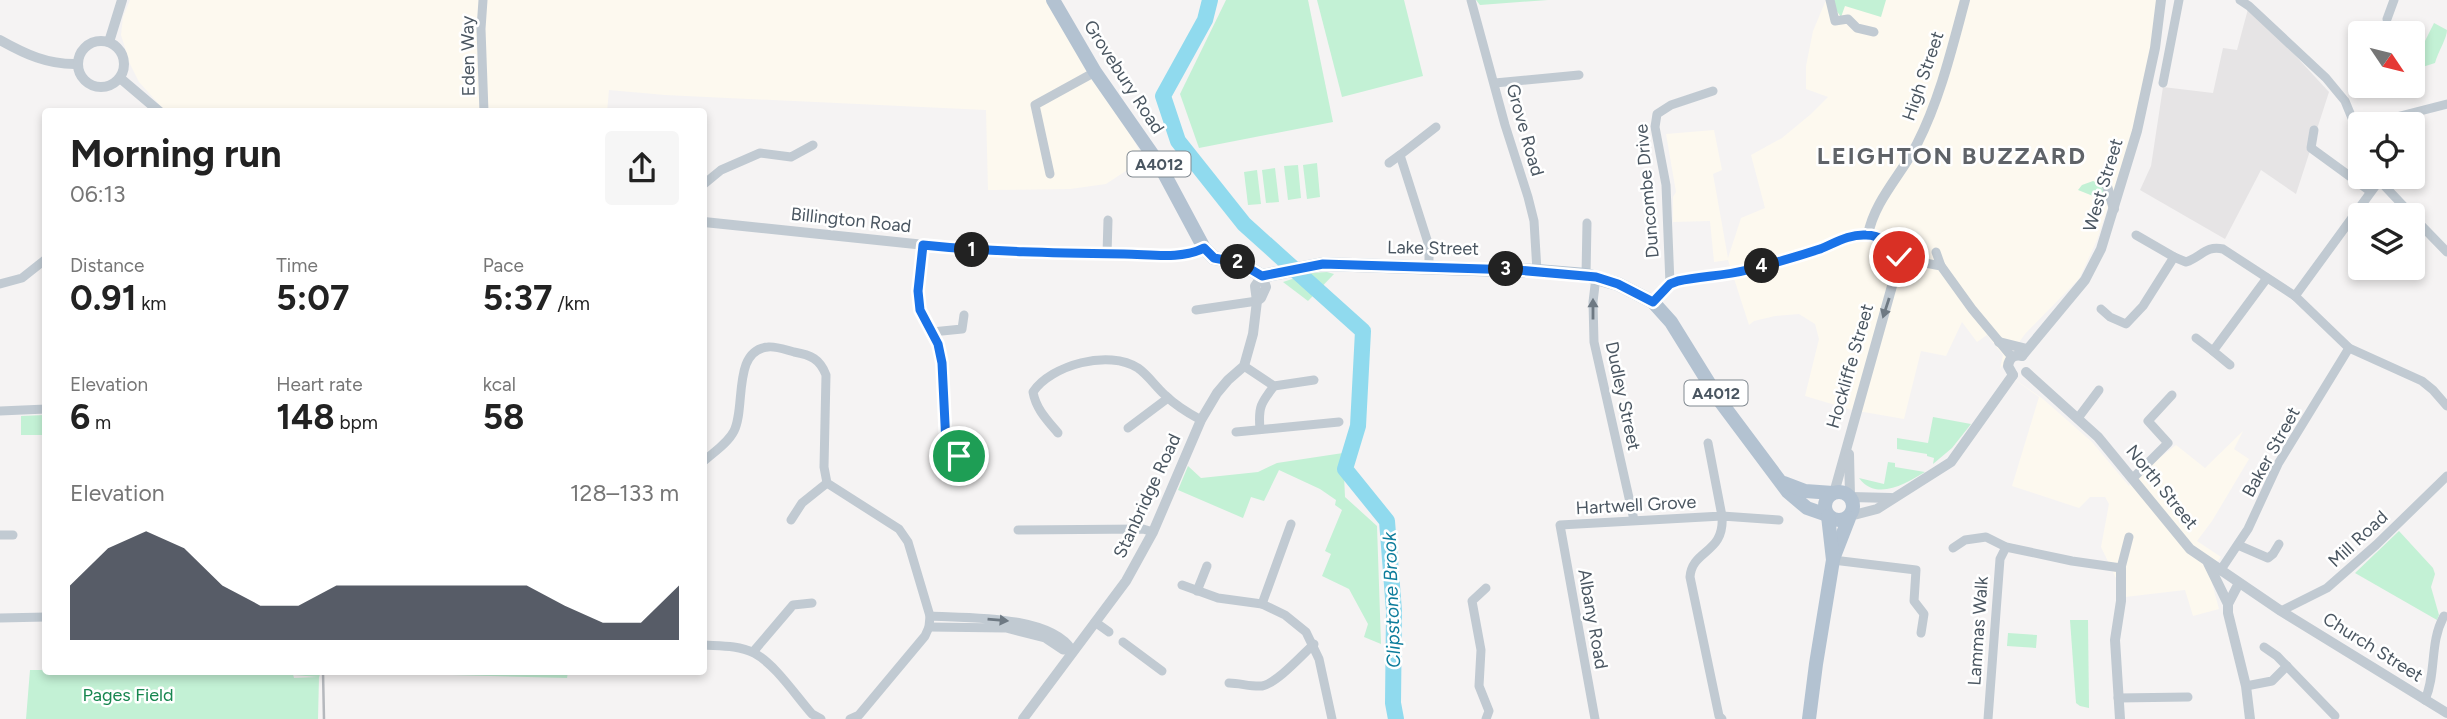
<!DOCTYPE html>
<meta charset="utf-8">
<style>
body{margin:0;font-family:Figtree,sans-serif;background:#f6f6f6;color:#222;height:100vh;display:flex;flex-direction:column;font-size:26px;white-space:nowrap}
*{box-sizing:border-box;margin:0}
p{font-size:23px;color:#767676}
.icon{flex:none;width:38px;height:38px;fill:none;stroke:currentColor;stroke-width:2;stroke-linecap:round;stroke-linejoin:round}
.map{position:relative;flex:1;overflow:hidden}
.panel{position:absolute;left:42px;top:108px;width:665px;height:567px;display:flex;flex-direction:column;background:#fff;border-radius:7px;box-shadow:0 4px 10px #0003}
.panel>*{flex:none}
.needle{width:46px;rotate:125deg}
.buttons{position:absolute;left:2348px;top:21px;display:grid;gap:14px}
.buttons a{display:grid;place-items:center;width:77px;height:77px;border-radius:7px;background:#fff;box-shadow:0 4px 10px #0003;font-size:35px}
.pin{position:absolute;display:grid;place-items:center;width:60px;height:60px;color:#fff;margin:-30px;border:4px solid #fff;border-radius:50%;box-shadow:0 2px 7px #0007}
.km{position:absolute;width:35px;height:35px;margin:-18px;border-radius:50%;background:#222;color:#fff;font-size:19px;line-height:35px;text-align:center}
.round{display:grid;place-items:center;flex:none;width:74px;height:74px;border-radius:7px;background:#f6f6f6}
.overview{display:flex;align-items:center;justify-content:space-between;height:119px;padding:0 28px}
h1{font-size:38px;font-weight:700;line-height:52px}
.stats{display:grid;grid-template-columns:repeat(3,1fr);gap:10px;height:119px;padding:7px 28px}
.stats div{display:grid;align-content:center}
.stats b{font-size:35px;font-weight:700}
.stats small{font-size:19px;font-weight:400}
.stats p{font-size:19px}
.chart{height:196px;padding:14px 28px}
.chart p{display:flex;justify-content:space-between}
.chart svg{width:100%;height:126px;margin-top:7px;fill:#111827;opacity:.7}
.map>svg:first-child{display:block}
.commercial{fill:#fdf9ef}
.education{fill:#e6e4e5}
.green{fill:#c3f1d5}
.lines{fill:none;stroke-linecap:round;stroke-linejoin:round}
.river{stroke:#90daee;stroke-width:16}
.minor{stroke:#c1cad2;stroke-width:9}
.tertiary{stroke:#c1cad2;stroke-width:10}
.primary{stroke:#b3c2d1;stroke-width:14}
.rail{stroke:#b5b8bd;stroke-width:2.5}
.oneway{fill:#6e7983}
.route-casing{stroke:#fff;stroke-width:14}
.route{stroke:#1a73e8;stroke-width:9}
.labels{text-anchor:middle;stroke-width:5;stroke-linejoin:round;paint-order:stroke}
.shield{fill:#fff;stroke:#808990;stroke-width:2}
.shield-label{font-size:16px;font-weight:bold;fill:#4a5661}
.street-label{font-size:18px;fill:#4a5661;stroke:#fff}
.park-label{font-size:18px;fill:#17864f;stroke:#fff}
.water-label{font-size:19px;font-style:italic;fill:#0c7c9b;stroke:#fff}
.district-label{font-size:24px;font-weight:bold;letter-spacing:2px;fill:#5f6368;stroke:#fff}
</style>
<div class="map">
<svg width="2447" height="719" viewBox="0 0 2447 719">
<rect width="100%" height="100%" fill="#f5f3f3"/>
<g class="commercial">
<polygon points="130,0 1048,0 1104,87 1144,159 1106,184 1070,189 988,190 986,110 665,95 609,90 607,112 166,112 139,82 130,64 121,35 123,17"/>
<polygon points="1826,0 2157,0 2153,47 2130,140 2097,240 2079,279 2025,334 2000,369 2043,399 2092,442 2129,486 2134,478 2176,445 2205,468 2243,431 2234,449 2249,459 2212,521 2197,541 2221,557 2209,572 2219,609 2193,616 2185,590 2125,597 2101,547 2109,504 2105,497 2090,497 2079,508 2012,486 2039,397 2000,369 2003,355 1987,335 1977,342 1962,322 1946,356 1921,351 1904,419 1852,410 1805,396 1819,339 1815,324 1799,314 1775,316 1754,321 1749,325 1728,260 1714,262 1710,221 1673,222 1673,197 1676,192 1666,134 1714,130 1722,170 1713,174 1728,258 1741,218 1765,208 1751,155 1782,138 1811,114 1828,97 1806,89 1806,66 1813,31"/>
</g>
<polygon class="education" points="2248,9 2280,39 2329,92 2296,194 2261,170 2225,239 2140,190 2151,166 2163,87 2213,93 2223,48 2237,50"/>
<g class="green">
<polygon points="1226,0 1308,0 1333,122 1199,148 1180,94"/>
<polygon points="1317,0 1404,0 1423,76 1342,97"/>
<polygon points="1476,0 1548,0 1480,5"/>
<polygon points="1833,0 1886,0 1881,17 1845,6 1841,17 1833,6"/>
<path d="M2434,23l13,7c0,8 -9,22 -12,33l-22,7v-25l9,2z"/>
<polygon points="1317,163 1320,197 1307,199 1303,165"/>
<polygon points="1298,165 1301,198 1288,200 1284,166"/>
<polygon points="1275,168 1279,202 1266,203 1262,170"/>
<polygon points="1257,170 1261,204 1248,205 1244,172"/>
<polygon points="2093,181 2101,184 2105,195 2103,200 2078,190 2082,185"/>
<polygon points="1327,272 1334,274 1308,301 1283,282 1310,273"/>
<polygon points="45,415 45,435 21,435 21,416"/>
<polygon points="1933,417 1971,424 1952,448 1933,464 1934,458 1927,456 1927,454 1897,449 1897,438 1928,443"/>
<polygon points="1343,453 1345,497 1377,526 1381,644 1364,637 1368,624 1349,589 1322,576 1331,554 1325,551 1342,510 1335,505 1336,500 1320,489 1279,470 1264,501 1251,497 1243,518 1178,490 1188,466 1201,478 1258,472 1277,463"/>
<path d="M1888,462l7,1v4l30,5c-19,11 -48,30 -66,6l25,6z"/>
<polygon points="2399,531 2433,568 2435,574 2431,587 2439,615 2437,620 2355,573"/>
<polygon points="2070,620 2088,620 2089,708 2080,706 2076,703"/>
<polygon points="2008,633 2037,635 2036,648 2007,646"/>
<polygon points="30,670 45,670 46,672 293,674 294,678 318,677 294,675 295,672 321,672 319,677 318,719 26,719"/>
<polygon points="337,672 568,672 567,678"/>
</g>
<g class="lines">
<polyline class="river" points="1210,0 1205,20 1163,96 1178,141 1244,224 1363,331 1358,426 1345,469 1387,521 1394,611 1393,703 1396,719"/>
<g class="minor">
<polyline points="483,0 481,29 484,112"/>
<polyline points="1471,0 1505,125 1528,197 1534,221 1537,271"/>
<polyline points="1830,0 1835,21 1848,19 1857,28 1874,32"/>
<polyline points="2240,0 2249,6 2326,78 2345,101 2361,140"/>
<polyline points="2387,19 2394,0"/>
<polyline points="1495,83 1579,75"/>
<polyline points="2163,83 2179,0"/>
<polyline points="2369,124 2447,104"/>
<polyline points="2314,130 2311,148 2370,191"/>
<polyline points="1389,163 1400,155"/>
<polyline points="1050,174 1035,105 1095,72"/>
<polyline points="2377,178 2412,215"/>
<polyline points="704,184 721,170 760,153 791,157 813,145"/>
<polyline points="2413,217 2447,252"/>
<polyline points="2136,235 2174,257"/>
<polyline points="923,245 918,291 920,310 938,344 942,363 946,444 959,456 971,456"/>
<polyline points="1936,252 1941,266"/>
<polyline points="1107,254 1108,220"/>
<polyline points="1915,261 1941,266 1972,309 2012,357"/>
<polyline points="1429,268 1429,246 1400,155 1436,127"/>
<polyline points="1586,275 1587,223"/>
<polyline points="1596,277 1593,302 1594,342 1634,520"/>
<polyline points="0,284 22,278 46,259"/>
<polyline points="1670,284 1666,185 1655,127 1657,114 1671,105 1713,91"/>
<polyline points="2295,296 2379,181"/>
<path d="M2101,309l9,8 16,7 17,-18 31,-49 12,5c15,-5 20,-17 37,-13l72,47 54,52 73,33 11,9 14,16"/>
<polyline points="1196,310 1257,301"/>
<polyline points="932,332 962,329 964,315"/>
<polyline points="2196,338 2213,351"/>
<polyline points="2230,365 2213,351 2267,278"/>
<path d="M1244,366l30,20c-13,17 -16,21 -14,43"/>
<polyline points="1274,386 1314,380"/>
<polyline points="0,411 46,409"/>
<polyline points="2078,418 2099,390"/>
<polyline points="1128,428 1168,398"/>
<polyline points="1236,432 1339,422"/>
<path d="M1058,433c-11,-13 -22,-24 -25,-41 18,-27 76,-43 105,-24 10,7 18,19 27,27 11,11 23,18 36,25"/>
<path d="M704,461c10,-9 24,-18 30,-30 12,-23 -2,-81 34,-84 8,-1 18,3 26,5 17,3 26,7 32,23l-2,92 3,16 72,46 9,13 22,74 -1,11 -4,9 -66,79 -9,4"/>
<polyline points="2133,478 2168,443 2148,421 2172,395"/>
<polyline points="791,520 802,503 827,483"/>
<polyline points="1018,530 1143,529 1153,532"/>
<polyline points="0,535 13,535"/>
<polyline points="2238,545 2268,558 2273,554 2279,544"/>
<polyline points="1953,548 1965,540 1986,537 2006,547 2072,561 2121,568 2129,537"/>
<polyline points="1833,560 1916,570 1914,601 1924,614 1921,633"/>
<polyline points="2220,571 2248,529 2278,464 2349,348"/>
<polyline points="1182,585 1218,598 1262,604 1285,615 1306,632 1319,659 1332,719"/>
<polyline points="1486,588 1472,601 1481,650 1479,686 1489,711 1486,719"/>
<polyline points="1197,591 1207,566"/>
<polyline points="1262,604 1291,524"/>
<polyline points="2281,611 2327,588 2376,545 2447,476"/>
<polyline points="0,618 46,617"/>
<polyline points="1095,622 1109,632"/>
<path d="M929,627l77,1 39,10 18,12h9c-21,-35 -105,-32 -142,-34"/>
<polyline points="1123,642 1162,671"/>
<path d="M704,645c16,1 34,0 50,8 21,11 42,43 58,61l9,5"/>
<polyline points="2264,647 2277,656 2335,716"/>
<polyline points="753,652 793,605 812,603"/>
<path d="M1229,683c11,0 22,4 33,3 15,-3 40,-31 52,-42"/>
<polyline points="2246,686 2272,681 2287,666"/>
<polyline points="2118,698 2188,697"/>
<path d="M2425,700c12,-28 4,-57 19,-84"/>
<polyline points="1595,719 1560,525 1722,516 1708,443"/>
<path d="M1722,719l-3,-3 -29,-139c2,-28 35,-23 32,-61l57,4"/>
<polyline points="1988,719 2000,559 2006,547"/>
</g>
<g class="tertiary">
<path d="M0,40c25,14 48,25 78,24"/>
<circle cx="101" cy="64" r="23"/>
<polyline points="109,42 122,0"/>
<polyline points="120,78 160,112"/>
<polyline points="2105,180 2114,209"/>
<polyline points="704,222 992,252 1185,255 1204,248"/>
<path d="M1868,235c6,-34 34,-61 49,-91 23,-45 35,-96 48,-144"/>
<polyline points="1257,301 1255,286 1262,276"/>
<path d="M1653,302l17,-18 8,-3c23,-5 46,-5 69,-11 24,-6 48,-13 72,-21 15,-5 29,-14 46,-14 14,0 34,11 34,26l-65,232"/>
<polyline points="1999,342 2027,349"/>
<polyline points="2022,356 2085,280 2101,249 2137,131 2155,48 2161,0"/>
<polyline points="2026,372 2098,437 2190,549 2281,611 2447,713"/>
<path d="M2013,375l-5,-9c1,-8 6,-12 14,-10"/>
<polyline points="1849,454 1850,496"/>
<polyline points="1851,497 1891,498"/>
<polyline points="1850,516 1877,509 1951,462 2013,375"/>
<polyline points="2208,563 2228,604"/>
<polyline points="2239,583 2228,604 2228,613 2246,686 2250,719"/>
<polyline points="1023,719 1126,581 1153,532 1201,420 1217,393 1228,380 1244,366 1253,334 1257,301 1261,298 1266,287 1262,276"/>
<polyline points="2120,719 2115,640 2121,601 2121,568"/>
</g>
<g class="primary">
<polyline points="1053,0 1095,72 1159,164 1204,248 1214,258 1240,263 1262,276 1323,264 1537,271 1586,275 1618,284 1653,302 1671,322 1720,401 1788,492 1807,508 1827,515"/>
<polyline points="1784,483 1805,491 1833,493"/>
<circle cx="1839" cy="506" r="14"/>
<polyline points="1833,559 1849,518"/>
<polyline points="1809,719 1816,664 1833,560 1828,516"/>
</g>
<polyline class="rail" points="323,672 324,719"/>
</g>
<defs><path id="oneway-solid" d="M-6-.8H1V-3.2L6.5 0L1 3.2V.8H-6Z" transform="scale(1.75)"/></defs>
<g class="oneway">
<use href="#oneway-solid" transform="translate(1886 308) rotate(108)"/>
<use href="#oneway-solid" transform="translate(1593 309) rotate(-90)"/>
<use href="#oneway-solid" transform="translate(998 620) rotate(5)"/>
</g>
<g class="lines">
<defs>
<path id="route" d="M959,456l-13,-12 -4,-81 -4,-19 -18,-34 -2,-19 5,-46c67,7 133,8 201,9 25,0 57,6 80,-6l10,10 26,5 22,13 61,-12 194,6 79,7 22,7 35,18 17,-18 8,-3c23,-5 46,-5 69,-11 24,-6 49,-13 73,-21 15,-6 29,-15 46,-14 13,0 29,10 33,22"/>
</defs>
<use href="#route" class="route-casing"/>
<use href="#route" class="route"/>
</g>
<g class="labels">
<g class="shield">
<rect x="1127.5" y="151.5" width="63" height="25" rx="5"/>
<rect x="1684.5" y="380.5" width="63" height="25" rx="5"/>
</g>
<g class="shield-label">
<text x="1159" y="170">A4012</text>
<text x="1716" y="399">A4012</text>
</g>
<g class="street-label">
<text transform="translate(468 56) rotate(-91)" y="6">Eden Way</text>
<text transform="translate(1923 76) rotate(-71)" y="6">High Street</text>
<text transform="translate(1124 77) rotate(57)" y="6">Grovebury Road</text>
<text transform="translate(1525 130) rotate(74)" y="6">Grove Road</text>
<text transform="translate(2103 185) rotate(-73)" y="6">West Street</text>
<text transform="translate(1647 191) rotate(-95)" y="6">Duncombe Drive</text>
<text transform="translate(851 220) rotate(6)" y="6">Billington Road</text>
<text transform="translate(1433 248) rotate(1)" y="6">Lake Street</text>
<text transform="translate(1850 366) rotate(-74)" y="6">Hockliffe Street</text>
<text transform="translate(1623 396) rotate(78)" y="6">Dudley Street</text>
<text transform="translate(2271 452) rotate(-61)" y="6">Baker Street</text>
<text transform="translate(2162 487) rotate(51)" y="6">North Street</text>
<text transform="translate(1147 496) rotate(-65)" y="6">Stanbridge Road</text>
<text transform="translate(1636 505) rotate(-3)" y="6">Hartwell Grove</text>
<text transform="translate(2358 539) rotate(-43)" y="6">Mill Road</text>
<text transform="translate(1593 619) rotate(80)" y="6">Albany Road</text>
<text transform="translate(1978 631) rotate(-86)" y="6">Lammas Walk</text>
<text transform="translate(2373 647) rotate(32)" y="6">Church Street</text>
</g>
<g class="park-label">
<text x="128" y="701">Pages Field</text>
</g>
<g class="water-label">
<text transform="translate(1391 600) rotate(-92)" y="7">Clipstone Brook</text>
</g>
<g class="district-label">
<text x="1952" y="164">LEIGHTON BUZZARD</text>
</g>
</g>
</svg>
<div class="buttons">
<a><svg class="needle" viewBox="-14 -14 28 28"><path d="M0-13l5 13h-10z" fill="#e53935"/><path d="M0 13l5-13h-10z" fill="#767676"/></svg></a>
<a><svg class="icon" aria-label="locate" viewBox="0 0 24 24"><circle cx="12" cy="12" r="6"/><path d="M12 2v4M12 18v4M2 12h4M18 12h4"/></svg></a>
<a><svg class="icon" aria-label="layers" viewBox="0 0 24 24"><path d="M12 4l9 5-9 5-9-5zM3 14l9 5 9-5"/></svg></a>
</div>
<div class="pin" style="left:959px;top:456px;background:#1e9e55"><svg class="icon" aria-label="arrive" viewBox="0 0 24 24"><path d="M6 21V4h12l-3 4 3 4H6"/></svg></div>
<div class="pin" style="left:1899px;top:257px;background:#d93025"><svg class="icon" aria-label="check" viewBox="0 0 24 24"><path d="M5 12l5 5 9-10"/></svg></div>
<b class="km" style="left:972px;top:250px">1</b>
<b class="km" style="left:1238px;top:262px">2</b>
<b class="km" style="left:1506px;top:269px">3</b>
<b class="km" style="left:1762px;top:266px">4</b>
<section class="panel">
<div class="overview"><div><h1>Morning run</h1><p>06:13</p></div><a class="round"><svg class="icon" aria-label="share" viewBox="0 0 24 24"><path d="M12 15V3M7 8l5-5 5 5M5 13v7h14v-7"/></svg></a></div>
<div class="stats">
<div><p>Distance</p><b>0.91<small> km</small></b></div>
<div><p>Time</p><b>5:07</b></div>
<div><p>Pace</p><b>5:37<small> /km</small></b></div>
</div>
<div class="stats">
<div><p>Elevation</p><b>6<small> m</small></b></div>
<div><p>Heart rate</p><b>148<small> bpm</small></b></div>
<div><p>kcal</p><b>58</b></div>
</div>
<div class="chart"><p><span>Elevation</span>128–133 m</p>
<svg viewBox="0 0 160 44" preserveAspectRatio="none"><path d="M0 44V25L10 12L20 6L30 12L40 25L50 32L60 32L70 25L80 25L90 25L100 25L110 25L120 25L130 32L140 38L150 38L160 25V44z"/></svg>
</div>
</section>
</div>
